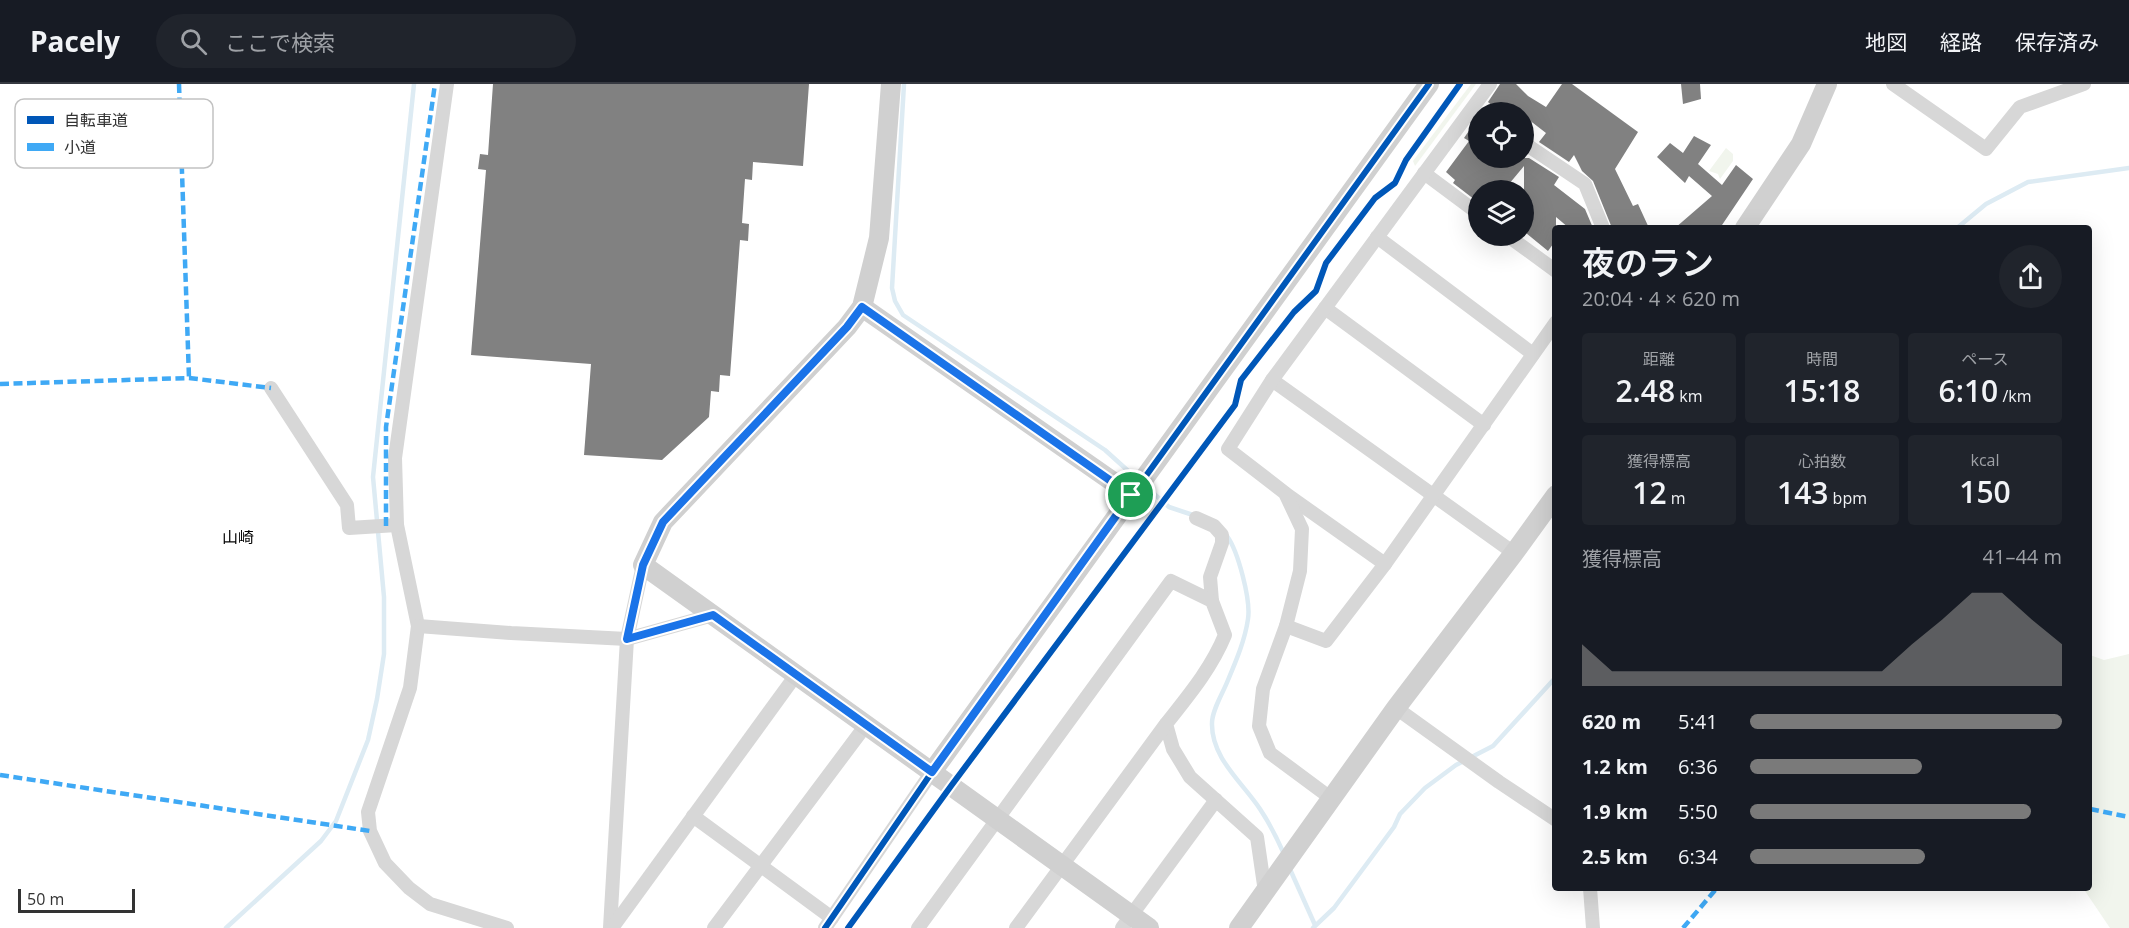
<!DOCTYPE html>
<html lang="ja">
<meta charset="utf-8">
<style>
body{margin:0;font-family:"Open Sans","Noto Sans JP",sans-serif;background:#20242c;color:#f1f3f6;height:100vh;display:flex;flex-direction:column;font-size:22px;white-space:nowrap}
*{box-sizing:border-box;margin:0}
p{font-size:20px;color:#9ea1a6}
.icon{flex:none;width:33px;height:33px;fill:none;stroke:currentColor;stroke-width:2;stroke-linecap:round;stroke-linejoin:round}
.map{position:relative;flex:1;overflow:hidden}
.details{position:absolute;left:1552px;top:141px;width:540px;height:666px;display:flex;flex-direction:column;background:#171b24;border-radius:6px;box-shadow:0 6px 24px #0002}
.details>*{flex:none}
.controls{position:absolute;left:1468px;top:18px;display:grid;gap:12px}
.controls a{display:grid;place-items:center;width:66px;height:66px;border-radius:50%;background:#171b24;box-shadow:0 6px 24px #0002;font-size:30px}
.scale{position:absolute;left:18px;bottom:15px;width:117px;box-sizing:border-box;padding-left:6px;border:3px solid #333;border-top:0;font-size:16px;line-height:21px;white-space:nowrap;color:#333;-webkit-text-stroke:4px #fff;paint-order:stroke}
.pin{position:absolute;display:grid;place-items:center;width:51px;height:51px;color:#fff;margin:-26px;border:3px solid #fff;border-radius:50%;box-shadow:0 2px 6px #0007}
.round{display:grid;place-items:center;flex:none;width:63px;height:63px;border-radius:32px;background:#20242c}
.overview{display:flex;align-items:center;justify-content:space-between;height:102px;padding:0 30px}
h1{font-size:33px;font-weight:600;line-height:45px}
.figures{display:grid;grid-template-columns:repeat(3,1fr);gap:9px;height:102px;padding:6px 30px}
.figures div{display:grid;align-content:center;border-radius:6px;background:#20242c;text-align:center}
.figures b{font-size:30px;font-weight:600}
.figures small{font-size:16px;font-weight:400}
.figures p{font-size:16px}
.chart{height:168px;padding:12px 30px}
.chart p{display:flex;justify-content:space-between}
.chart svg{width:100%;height:108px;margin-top:6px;fill:#7a7a7a;opacity:.7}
ul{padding:0 30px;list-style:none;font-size:20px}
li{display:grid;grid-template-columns:96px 72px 1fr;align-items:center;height:45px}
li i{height:15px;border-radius:8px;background:#7a7a7a}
header{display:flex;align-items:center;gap:36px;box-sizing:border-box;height:84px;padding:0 30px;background:#171b24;border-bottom:2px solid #363941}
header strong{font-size:28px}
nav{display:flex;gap:33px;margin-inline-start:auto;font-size:21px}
.search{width:420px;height:54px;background:#20242c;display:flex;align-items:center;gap:15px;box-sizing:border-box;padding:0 21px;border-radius:33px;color:#9ea1a6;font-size:22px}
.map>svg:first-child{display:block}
.green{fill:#f1f5ed}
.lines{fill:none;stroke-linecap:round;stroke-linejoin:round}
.stream{stroke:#ddebf3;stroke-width:4.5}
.building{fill:#818181}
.street{stroke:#d7d7d7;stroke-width:14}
.secondary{stroke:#d0d0d0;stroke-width:20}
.quiet{stroke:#3fa9f5;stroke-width:4.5;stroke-dasharray:9 4.5;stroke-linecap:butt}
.cycleway-casing{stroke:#fff;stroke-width:10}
.cycleway{stroke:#0057b8;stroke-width:6}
.route-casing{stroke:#fff;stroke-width:12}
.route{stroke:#1a73e8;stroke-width:8}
.labels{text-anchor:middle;stroke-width:6;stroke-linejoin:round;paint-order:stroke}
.neighbourhood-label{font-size:16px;fill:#000;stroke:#fff}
.key{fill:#fff;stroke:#c2c2c2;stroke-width:1.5}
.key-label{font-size:16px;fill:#333}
</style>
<header>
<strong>Pacely</strong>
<div class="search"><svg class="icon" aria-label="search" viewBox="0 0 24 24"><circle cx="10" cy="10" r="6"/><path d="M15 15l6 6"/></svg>ここで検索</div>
<nav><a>地図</a><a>経路</a><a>保存済み</a></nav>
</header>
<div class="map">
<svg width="2129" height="844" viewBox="0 0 2129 844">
<rect width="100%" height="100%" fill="#fff"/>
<g class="green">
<polygon points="1471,0 1476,0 1415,82 1413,77"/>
<polygon points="1726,64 1733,70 1733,77 1720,95 1718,90 1709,87"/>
<polygon points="2129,570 2129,844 2110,844 2085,807 2072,804 2090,804 2090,571 2104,576"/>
</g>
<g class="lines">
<g class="stream">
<polyline points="904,0 892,204 895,217 903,231 1105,366 1136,394"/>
<polyline points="1957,144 1986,120 2028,98 2129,84"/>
<polyline points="1145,402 1169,423 1196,432"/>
<path d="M1227,452c11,15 24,64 21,83 -3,21 -12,42 -20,61 -5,13 -16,30 -16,43 -1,35 31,60 48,86 10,15 17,29 24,45"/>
<polyline points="1289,783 1315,841"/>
<polyline points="226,844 321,757 336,737 368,656 377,615 384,570 384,513 373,393 414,0"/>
<polyline points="1313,844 1334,824 1394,743 1400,730 1425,704 1456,681 1493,662 1556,593"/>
</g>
</g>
<g class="building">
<polygon points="493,0 809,0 803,82 753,78 752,96 745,95 742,139 749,140 748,157 740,156 730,292 720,291 719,308 711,307 709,333 662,376 584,371 591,280 471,271 486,86 478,85 480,70 488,71"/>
<polygon points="1500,0 1516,0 1528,12 1546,23 1562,0 1572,0 1638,48 1615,85 1633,122 1638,120 1649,144 1612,144 1593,97 1582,87 1574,71 1569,78 1539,58 1546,49 1524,32 1524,28 1499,28 1488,18"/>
<polygon points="1681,0 1700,0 1701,15 1683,20"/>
<polygon points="1479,32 1479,74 1529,74 1559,93 1554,101 1585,125 1593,144 1569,144 1556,133 1556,156 1548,167 1526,149 1531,141 1524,136 1524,82 1504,106 1479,106 1479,119 1453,99 1455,96 1446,88 1469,57 1464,54"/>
<polygon points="1694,52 1711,61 1698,80 1722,101 1736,81 1753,95 1720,144 1675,144 1712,112 1689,92 1685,99 1657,73 1670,59 1683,69"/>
</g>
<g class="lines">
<g class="street">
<polyline points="447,0 395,374 397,441 418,542 410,604 368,728 370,747 385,779 409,804 430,820 507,844"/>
<polyline points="1893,0 1986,65 2020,23 2084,0"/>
<polyline points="1524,59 1585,100 1603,144"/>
<polyline points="1424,89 1479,130"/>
<polyline points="1508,152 1556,187"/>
<polyline points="1377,153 1533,270"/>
<polyline points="1325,224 1484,341"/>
<polyline points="1272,296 1514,469"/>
<polyline points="271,304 347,421 349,444 397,441"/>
<polyline points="1286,410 1385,480"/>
<polyline points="1196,434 1214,442 1222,451 1222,459 1210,493 1212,517"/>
<polyline points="418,542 511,549 627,555 713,531"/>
<polyline points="1286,542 1326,557 1385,480 1556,238"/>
<polyline points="1396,624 1499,698 1556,736"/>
<polyline points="1332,715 1270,669 1259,642 1263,605 1286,542 1300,487 1302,445 1285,409 1228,365 1272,296 1490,0"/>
<polyline points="693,732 832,834"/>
<polyline points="1590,804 1593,844"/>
<polyline points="610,844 627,555 643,481"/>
<polyline points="612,844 796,591"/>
<polyline points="714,844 866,641"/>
<polyline points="825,844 932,688"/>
<path d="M918,844l253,-347 41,20 13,34c-14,34 -37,61 -59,89l7,25 17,28 67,60 8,55"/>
<polyline points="1016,844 1166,640"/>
<polyline points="1122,844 1216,716"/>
</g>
<g class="secondary">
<polyline points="891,0 879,154 862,223 847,243 663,438 643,481 1149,844"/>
<polyline points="1745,144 1801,60 1827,0"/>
<polyline points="862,223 1132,411"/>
<polyline points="932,688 1429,0"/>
<polyline points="1239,844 1396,624 1514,469 1556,411"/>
</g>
<g class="quiet">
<polyline points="179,0 189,294"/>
<polyline points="0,300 189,294 271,304"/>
<polyline points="386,442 386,343 435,0"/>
<polyline points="0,691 370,747"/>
<polyline points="2090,725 2129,733"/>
<polyline points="1683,844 1717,804"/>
</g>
<defs>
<g id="cycleway">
<polyline points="825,844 932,688 1429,0"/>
<polyline points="848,844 951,702 1235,321 1241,296 1294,228 1316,207 1326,179 1375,114 1395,99 1406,76 1460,0"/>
</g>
</defs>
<use href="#cycleway" class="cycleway-casing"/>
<use href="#cycleway" class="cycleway"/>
</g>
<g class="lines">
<defs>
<polygon id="route" points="862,223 1131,411 932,688 713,531 627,555 643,481 663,438 847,243"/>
</defs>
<use href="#route" class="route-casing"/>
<use href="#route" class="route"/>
</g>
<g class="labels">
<g class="neighbourhood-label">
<text x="238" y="459">山崎</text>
</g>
</g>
<rect x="15" y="15" width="198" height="69" rx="9" class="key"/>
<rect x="27" y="32" width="27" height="8" fill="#0057b8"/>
<rect x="27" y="59" width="27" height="8" fill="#3fa9f5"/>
<g class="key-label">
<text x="64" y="42">自転車道</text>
<text x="64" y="69">小道</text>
</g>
</svg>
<div class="controls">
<a><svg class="icon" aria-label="locate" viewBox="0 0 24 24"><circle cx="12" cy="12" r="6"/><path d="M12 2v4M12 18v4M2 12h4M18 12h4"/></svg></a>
<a><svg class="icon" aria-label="layers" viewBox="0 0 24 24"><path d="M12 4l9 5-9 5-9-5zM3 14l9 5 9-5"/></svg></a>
</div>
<div class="scale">50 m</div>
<div class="pin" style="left:1131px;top:411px;background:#1e9e55"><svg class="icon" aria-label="arrive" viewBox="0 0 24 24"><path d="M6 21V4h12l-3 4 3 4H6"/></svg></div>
<section class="details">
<div class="overview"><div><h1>夜のラン</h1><p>20:04 · 4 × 620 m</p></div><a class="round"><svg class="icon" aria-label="share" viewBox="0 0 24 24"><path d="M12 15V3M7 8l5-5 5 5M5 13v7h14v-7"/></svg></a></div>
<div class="figures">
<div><p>距離</p><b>2.48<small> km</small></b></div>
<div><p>時間</p><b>15:18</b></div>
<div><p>ペース</p><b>6:10<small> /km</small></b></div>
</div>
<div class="figures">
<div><p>獲得標高</p><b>12<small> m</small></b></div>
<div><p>心拍数</p><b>143<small> bpm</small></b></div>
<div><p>kcal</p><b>150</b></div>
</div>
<div class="chart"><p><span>獲得標高</span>41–44 m</p>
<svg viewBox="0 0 160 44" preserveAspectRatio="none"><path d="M0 44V27L10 38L20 38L30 38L40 38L50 38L60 38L70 38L80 38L90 38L100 38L110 27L120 17L130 6L140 6L150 17L160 27V44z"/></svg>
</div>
<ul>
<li><b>620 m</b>5:41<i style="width:100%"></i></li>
<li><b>1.2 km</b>6:36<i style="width:55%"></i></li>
<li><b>1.9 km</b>5:50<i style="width:90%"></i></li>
<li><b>2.5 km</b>6:34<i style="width:56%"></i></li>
</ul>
</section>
</div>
